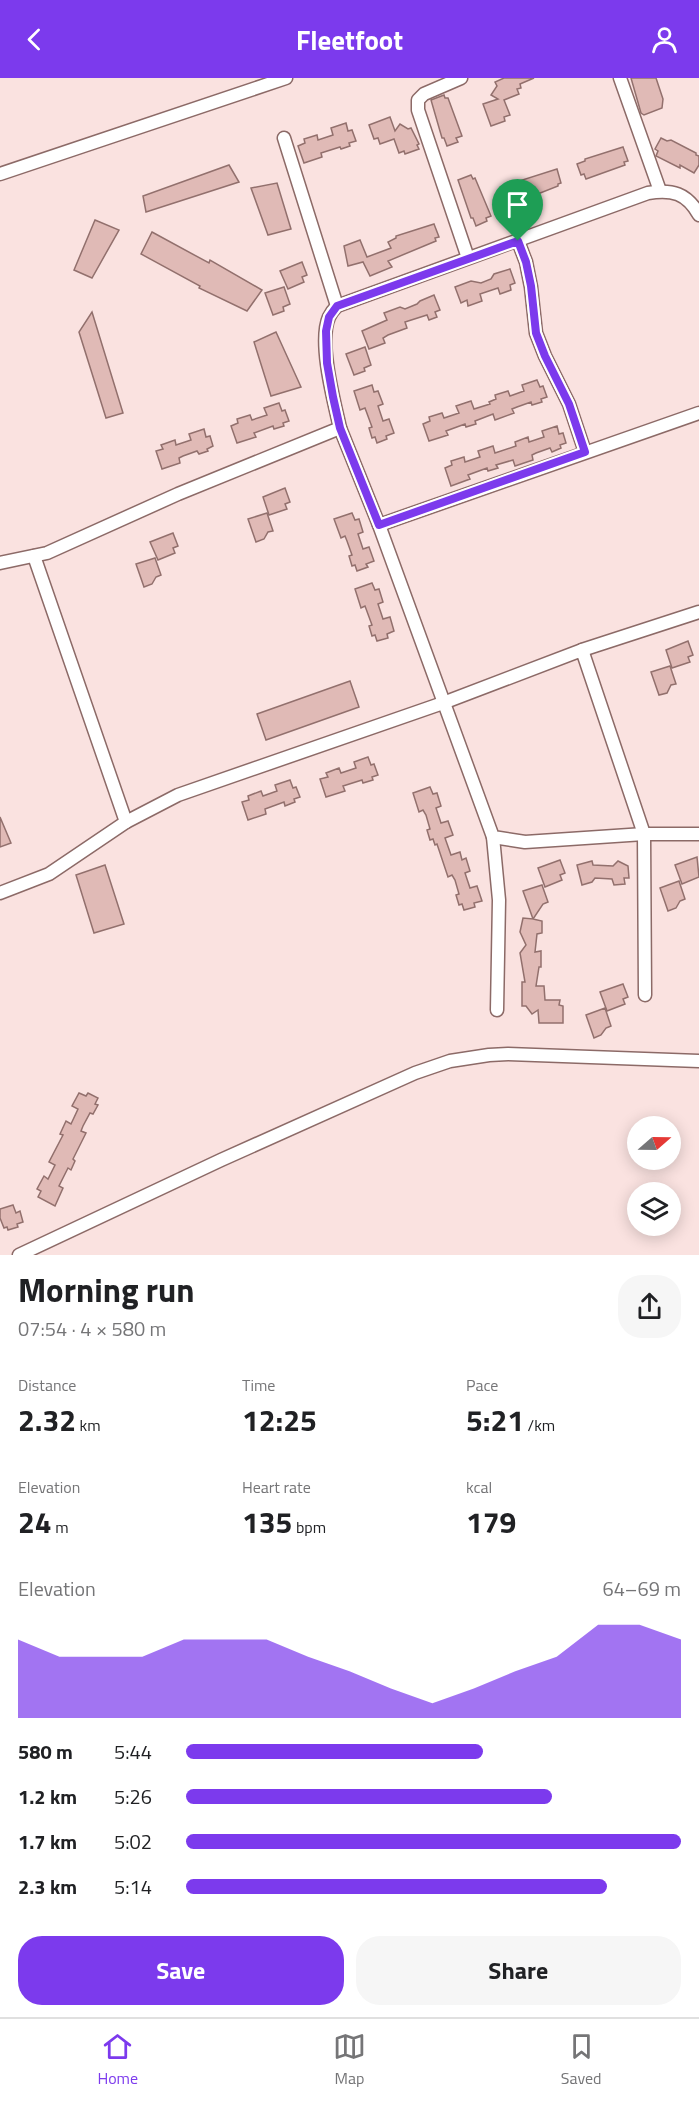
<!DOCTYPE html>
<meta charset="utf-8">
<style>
body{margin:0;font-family:"Titillium Web",sans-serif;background:#f6f6f6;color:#202124;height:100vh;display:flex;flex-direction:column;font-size:22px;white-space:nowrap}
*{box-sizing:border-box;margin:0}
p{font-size:20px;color:#757577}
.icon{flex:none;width:33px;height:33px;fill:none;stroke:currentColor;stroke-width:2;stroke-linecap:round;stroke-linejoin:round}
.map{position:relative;height:1177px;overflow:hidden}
.details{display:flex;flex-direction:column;background:#fff;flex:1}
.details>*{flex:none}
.needle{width:39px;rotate:70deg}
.controls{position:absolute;left:627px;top:1038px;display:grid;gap:12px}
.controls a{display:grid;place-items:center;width:54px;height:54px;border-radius:50%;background:#fff;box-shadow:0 3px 15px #0003;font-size:30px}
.pin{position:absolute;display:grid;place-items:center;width:51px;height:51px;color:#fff;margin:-62px -26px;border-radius:50% 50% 50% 0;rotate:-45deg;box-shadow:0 0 6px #0007}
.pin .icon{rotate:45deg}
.round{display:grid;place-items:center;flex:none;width:63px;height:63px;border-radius:24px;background:#f6f6f6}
.head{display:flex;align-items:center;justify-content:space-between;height:102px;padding:0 18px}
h1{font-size:33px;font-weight:700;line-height:45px}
.metrics{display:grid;grid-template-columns:repeat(3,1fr);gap:9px;height:102px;padding:6px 18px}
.metrics div{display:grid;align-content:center}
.metrics b{font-size:30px;font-weight:700}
.metrics small{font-size:16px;font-weight:400}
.metrics p{font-size:16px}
.chart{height:168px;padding:12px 18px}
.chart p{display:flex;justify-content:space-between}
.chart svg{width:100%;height:108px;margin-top:6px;fill:#7c3aed;opacity:.7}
.cta{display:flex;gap:12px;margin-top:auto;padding:12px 18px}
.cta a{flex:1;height:69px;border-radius:24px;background:#7c3aed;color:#fff;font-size:24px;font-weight:700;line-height:69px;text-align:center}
.cta a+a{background:#f6f6f6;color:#202124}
ul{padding:0 18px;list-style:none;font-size:20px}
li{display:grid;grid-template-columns:96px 72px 1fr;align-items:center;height:45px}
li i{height:15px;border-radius:8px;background:#7c3aed}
header{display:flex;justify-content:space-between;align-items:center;height:78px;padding:0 18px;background:#7c3aed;color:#fff;font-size:27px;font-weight:700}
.tab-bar{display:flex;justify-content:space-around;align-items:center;height:84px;border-top:2px solid #e0e0e0;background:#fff;font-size:16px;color:#757577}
.tab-bar a{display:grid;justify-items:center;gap:3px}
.tab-bar .selected{color:#7c3aed}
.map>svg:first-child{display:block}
.building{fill:#e0bab6;stroke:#92706d;stroke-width:1.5}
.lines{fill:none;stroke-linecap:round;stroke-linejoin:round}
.minor-casing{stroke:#8c6a67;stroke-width:15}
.minor{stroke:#fff;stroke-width:12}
.route-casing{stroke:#fff;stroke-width:12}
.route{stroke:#7c3aed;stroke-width:8}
</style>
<header><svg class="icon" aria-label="back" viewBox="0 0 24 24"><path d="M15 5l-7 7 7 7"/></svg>Fleetfoot<svg class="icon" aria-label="person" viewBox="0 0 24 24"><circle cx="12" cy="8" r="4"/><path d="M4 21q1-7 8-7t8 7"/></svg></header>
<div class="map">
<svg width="699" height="1177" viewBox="0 0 699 1177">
<rect width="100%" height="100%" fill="#fae2e0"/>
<g class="building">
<polygon points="504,0 534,0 520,6 521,10 517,11 519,16 504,22 510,37 504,39 505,43 491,48 483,26 498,21 491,17 497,8 495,4"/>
<polygon points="631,0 656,0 663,21 662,30 644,37 641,35"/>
<polygon points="444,17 445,20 448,20 462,58 456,60 458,64 447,68 444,60 442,60 431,22"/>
<polygon points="390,39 395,53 400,46 408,51 411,50 419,66 417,67 419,71 405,76 404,73 399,75 394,61 380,66 378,60 374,61 369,47"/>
<polygon points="346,45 348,53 352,52 356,63 349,65 350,68 341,71 340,69 321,75 322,79 304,85 298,68 305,65 304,61 317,57 318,62 333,57 331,50"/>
<polygon points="661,60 667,63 671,62 696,75 696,77 699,78 699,87 694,95 680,87 680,90 656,78 658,73 655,71"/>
<polygon points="623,69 628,83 624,84 625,87 586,101 584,96 581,97 577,86 585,83 585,81"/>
<polygon points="229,87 239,104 146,134 143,118"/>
<polygon points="557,91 561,105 558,106 558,108 520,123 518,117 515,118 510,108 518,105 519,103"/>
<polygon points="471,97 473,101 475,100 491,138 486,140 487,143 476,148 473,140 471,140 458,102"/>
<polygon points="277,105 291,151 268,157 251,110"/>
<polygon points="95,142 119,152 92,200 74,192"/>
<polygon points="434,146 439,159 435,160 436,163 388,183 392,189 370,198 363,184 348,188 344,168 360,162 367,179 391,170 388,164 396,160 396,158"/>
<polygon points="152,154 209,185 210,182 262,212 247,233 199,210 200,208 141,176"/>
<polygon points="302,184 307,197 302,199 304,204 288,211 280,193"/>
<polygon points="510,191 515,205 510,207 511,212 500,216 498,210 480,216 482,223 468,228 467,222 461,225 455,209 471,203 481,205 491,201 494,196"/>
<polygon points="284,209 290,226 283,229 284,233 273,237 265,215"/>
<polygon points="434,217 440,232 435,234 437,239 429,242 427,237 405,244 407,250 388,257 383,260 385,265 369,271 362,253 387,242 384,235 400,229 405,231 417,226 420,223"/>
<polygon points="92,234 123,335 106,340 79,254"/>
<polygon points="276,254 301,309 271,318 254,264"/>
<polygon points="365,269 371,287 364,290 365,293 354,297 346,276"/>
<polygon points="537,302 540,309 543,308 547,319 541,321 542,324 532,327 531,324 517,329 512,331 514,335 495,342 493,336 475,343 476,346 466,349 465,346 446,353 448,357 429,363 423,346 430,343 429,339 442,335 444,340 459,335 456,328 471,323 474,331 490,326 489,324 496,321 495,317 508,313 510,318 524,313 522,307"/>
<polygon points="372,307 374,314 378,313 383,326 378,328 383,343 389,341 394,355 386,358 387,361 377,365 375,359 372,360 369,350 372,349 365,330 360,332 354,313"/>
<polygon points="279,325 282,333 285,332 289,343 283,345 284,348 274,351 273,348 254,355 256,359 237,365 231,348 238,345 237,341 250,337 252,342 267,337 264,330"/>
<polygon points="557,348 559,356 563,355 566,365 560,367 561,370 552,374 550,370 536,375 532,377 533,382 515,388 513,382 496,387 498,390 488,393 487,390 468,397 470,401 451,408 445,390 452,387 451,383 464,379 465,384 480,379 478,373 493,368 495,375 516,368 515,364 528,359 529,364 544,359 542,353"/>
<polygon points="204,351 206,359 210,358 213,368 207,371 208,373 199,376 197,373 183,378 179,380 180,385 162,391 156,373 163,371 161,367 175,362 176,367 191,362 189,356"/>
<polygon points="285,410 290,424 285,426 287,431 269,437 263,419"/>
<polygon points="267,435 273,453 268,454 264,461 256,464 248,441"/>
<polygon points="352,435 355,442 359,441 363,454 358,456 363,471 369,469 374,483 366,486 368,489 357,493 355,487 352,488 349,478 352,477 347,463 345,458 341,460 334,441"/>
<polygon points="173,455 178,468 173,470 175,475 158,482 150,464"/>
<polygon points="155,480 161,497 156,499 152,506 144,509 136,486"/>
<polygon points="372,505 375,512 379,511 383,524 378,526 383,541 390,539 394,553 387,556 388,560 377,563 375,557 372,558 369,548 372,547 365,528 361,530 355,511"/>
<polygon points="688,563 693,577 688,579 690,584 672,590 666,572"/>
<polygon points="670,588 676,606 671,607 667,615 659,617 651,594"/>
<polygon points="350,603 359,629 266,662 257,636"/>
<polygon points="368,679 371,687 374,686 378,697 372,699 373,702 363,705 362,702 343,708 345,713 326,719 320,701 328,699 326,695 339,690 341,695 356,690 354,684"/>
<polygon points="290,702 293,710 296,709 300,719 294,721 295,724 285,728 284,724 265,731 266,736 248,742 242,724 249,722 248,718 261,713 263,718 277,713 275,707"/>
<polygon points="430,709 433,716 437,715 441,728 436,730 441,745 448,743 453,757 445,760 451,777 460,774 462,782 466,780 470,793 465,795 470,810 477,808 482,823 474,825 475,829 464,832 462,826 459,827 456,817 459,816 455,802 452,797 448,799 437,766 435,767 433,761 430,762 427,752 430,751 426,737 423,732 419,734 413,715"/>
<polygon points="0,739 11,765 0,769"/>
<polygon points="697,779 699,799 682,806 675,787"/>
<polygon points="560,782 565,795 560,797 562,802 545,809 538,790"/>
<polygon points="592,783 593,787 613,788 618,783 628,788 629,800 624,800 625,806 614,807 612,801 595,800 592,804 582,807 577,787"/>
<polygon points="105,787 124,846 94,855 76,797"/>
<polygon points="679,803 685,821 680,823 676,830 668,833 660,810"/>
<polygon points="542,807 548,824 543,826 533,841 542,843 542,855 537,856 535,874 541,873 541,889 539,889 536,908 544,908 545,922 560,922 559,927 563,928 563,945 539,945 538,932 532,936 526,928 522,928 522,904 525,904 520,875 526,867 520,854 523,840 533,841 523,813"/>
<polygon points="623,906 628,919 623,921 625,926 607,933 600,914"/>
<polygon points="605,930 611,948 606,950 601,957 594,960 586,937"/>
<polygon points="79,1015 86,1018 88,1015 98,1020 95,1026 98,1027 93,1036 90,1035 83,1048 81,1053 86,1055 73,1081 75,1083 71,1092 68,1090 59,1108 63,1110 55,1128 38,1119 41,1113 37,1111 44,1098 48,1101 55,1087 49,1084 63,1057 60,1056 66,1043 71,1046 78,1031 72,1028"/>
<polygon points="13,1127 16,1135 20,1133 23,1144 17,1146 18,1149 8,1152 7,1149 4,1150 0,1140 0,1131"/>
</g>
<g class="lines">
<defs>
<g id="minor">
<polyline points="461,0 424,16 418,22 418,32 468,180"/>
<polyline points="620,0 660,113"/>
<polyline points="284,60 337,228"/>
<polyline points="0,96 286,0"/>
<polyline points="518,163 526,184 531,209 536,255 545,278 569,326 585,374"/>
<polyline points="340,350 379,447 493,759 525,764 644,756 699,756"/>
<polyline points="379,447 699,335"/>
<polyline points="34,478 126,744"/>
<path d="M0,485l47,-10 131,-59 162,-66c-6,-27 -22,-86 -11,-111 2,-4 5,-8 8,-11l311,-113c24,-4 39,0 51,22"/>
<polyline points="582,572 699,534"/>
<polyline points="493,759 499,822 497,932"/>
<polyline points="0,815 49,796 126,744 178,717 443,625 582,572 644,756 645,917"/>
<polyline points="19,1177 221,1082 415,995 450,983 489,977 508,976 699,983"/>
</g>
</defs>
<use href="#minor" class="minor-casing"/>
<use href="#minor" class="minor"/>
</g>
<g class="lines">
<defs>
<polygon id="route" points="518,163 526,184 531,208 536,255 545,278 569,326 585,374 379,447 340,350 333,319 327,285 326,253 329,239 337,228"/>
</defs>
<use href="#route" class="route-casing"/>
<use href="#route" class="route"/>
</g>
</svg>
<div class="controls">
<a><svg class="needle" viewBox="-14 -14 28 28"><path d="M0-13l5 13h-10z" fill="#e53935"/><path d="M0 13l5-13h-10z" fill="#757577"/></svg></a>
<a><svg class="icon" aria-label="layers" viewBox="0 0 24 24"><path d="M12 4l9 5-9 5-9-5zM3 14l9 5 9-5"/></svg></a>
</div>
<div class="pin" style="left:518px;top:163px;background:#1e9e55"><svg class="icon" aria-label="arrive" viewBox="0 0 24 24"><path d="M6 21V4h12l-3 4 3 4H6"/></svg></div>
</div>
<section class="details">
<div class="head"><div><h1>Morning run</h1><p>07:54 · 4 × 580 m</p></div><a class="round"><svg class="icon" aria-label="share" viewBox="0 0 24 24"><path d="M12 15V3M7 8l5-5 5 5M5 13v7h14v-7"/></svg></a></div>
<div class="metrics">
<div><p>Distance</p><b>2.32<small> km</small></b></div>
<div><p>Time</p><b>12:25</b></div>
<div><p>Pace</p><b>5:21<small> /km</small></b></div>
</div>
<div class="metrics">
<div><p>Elevation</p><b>24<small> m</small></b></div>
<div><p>Heart rate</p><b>135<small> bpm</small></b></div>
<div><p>kcal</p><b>179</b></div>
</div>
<div class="chart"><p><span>Elevation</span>64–69 m</p>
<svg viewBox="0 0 160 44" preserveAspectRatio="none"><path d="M0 44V12L10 19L20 19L30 19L40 12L50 12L60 12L70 19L80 25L90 32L100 38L110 32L120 25L130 19L140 6L150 6L160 12V44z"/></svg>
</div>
<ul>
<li><b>580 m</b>5:44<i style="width:60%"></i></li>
<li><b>1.2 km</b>5:26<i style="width:74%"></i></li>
<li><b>1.7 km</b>5:02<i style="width:100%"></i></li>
<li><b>2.3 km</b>5:14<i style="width:85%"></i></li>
</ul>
<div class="cta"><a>Save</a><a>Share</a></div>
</section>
<nav class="tab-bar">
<a class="selected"><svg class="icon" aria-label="home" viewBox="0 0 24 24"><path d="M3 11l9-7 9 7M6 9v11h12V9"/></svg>Home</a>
<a><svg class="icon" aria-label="map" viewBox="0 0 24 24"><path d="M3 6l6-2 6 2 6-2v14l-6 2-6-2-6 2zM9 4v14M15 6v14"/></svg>Map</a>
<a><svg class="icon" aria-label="saved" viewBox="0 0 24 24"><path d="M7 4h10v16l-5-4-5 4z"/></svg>Saved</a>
</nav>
